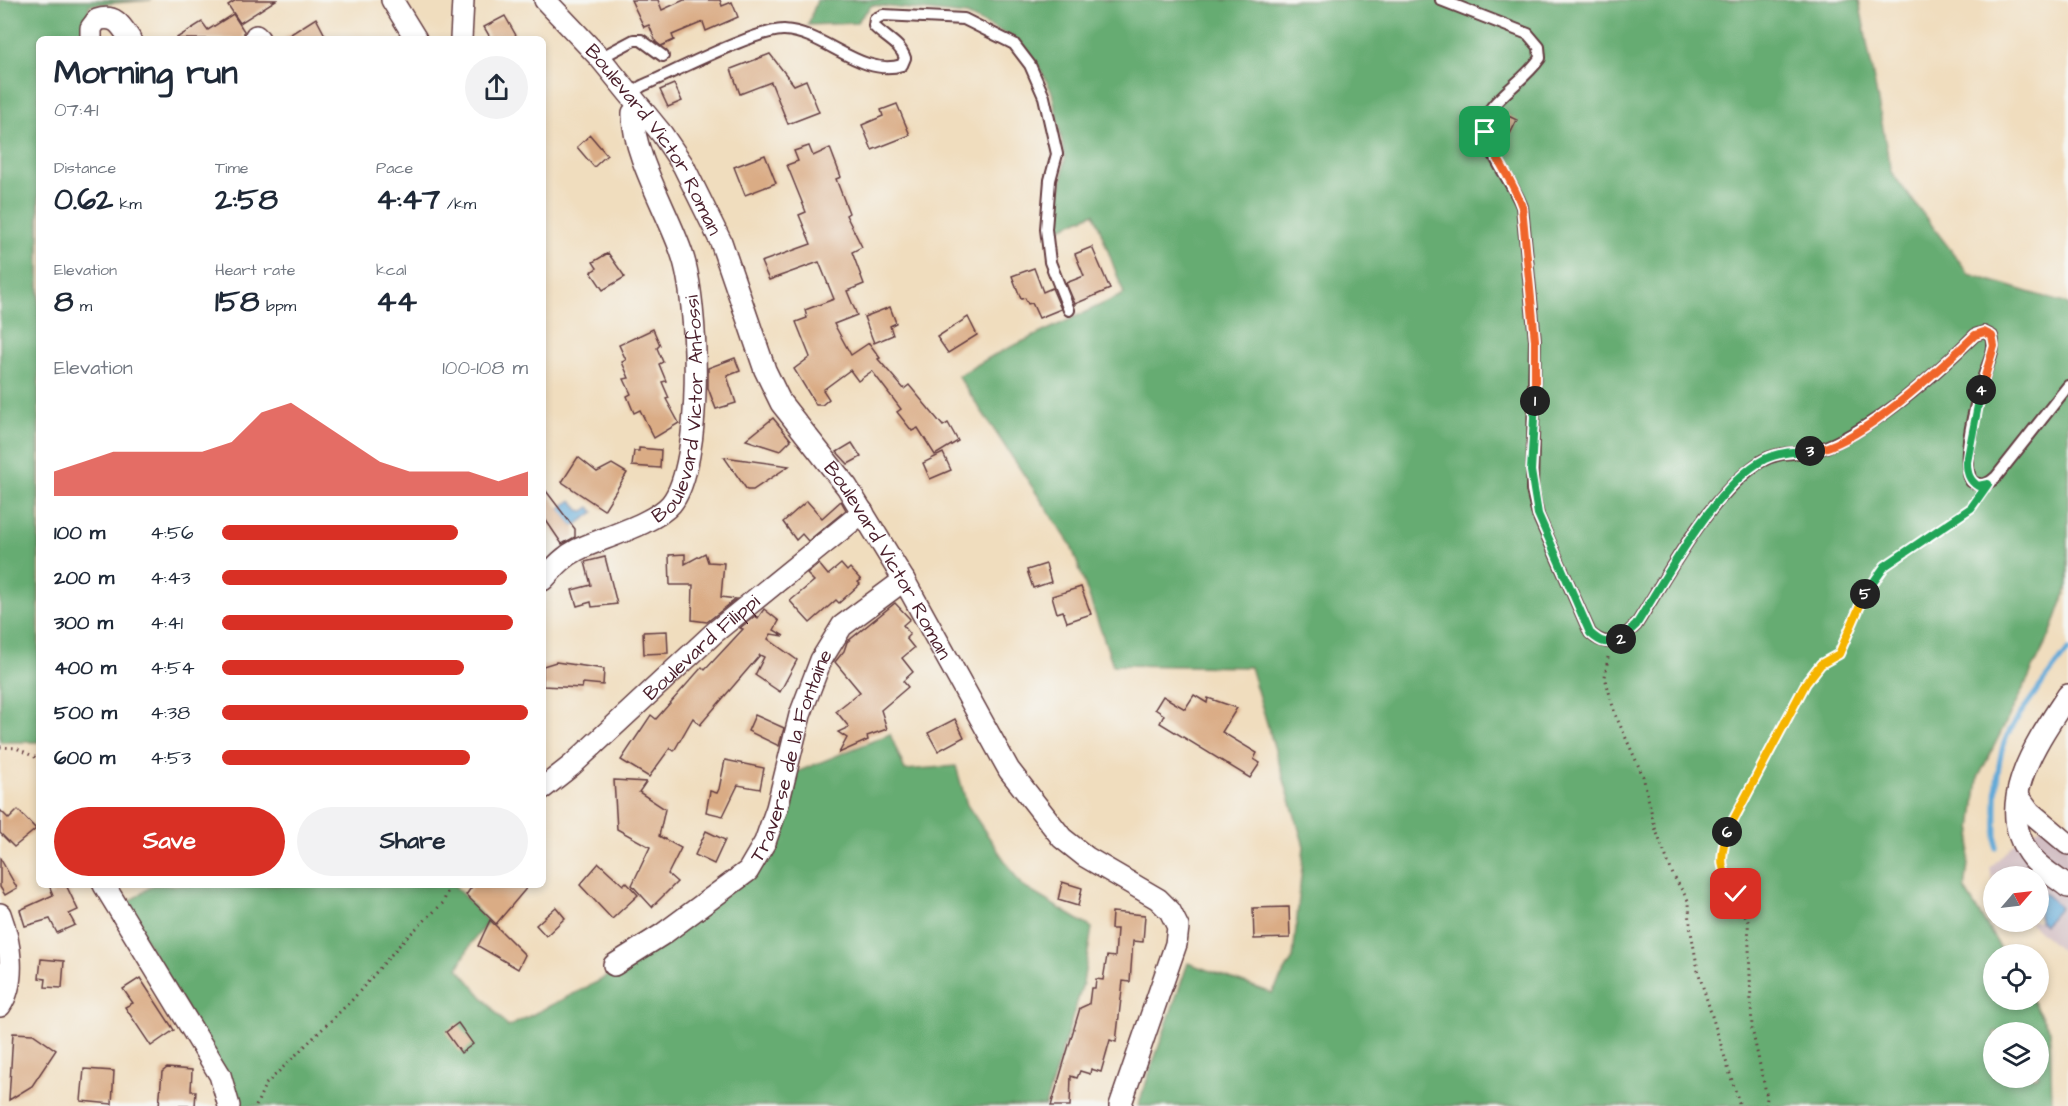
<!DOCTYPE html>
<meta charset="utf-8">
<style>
body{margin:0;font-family:"Architects Daughter",sans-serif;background:#f2f2f3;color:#1f2937;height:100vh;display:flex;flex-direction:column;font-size:22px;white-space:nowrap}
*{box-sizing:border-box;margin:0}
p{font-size:20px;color:#747a83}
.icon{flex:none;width:33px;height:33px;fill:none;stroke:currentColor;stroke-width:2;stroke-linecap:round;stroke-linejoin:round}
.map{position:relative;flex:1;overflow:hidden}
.sheet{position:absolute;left:36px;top:36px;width:510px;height:852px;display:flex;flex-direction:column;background:#fff;border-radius:9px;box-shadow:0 3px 9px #0003}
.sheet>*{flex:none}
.needle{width:39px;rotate:62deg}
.buttons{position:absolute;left:1983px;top:866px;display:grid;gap:12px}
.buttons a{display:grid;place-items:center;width:66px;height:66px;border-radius:50%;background:#fff;box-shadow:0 3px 9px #0003;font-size:30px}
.pin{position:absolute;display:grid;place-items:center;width:51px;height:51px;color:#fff;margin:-26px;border-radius:12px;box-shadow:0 3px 9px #0006}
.km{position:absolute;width:30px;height:30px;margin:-15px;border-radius:50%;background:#222;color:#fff;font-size:16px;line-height:30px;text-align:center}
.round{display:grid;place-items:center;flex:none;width:63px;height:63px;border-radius:32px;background:#f2f2f3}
.summary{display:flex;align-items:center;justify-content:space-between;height:102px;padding:0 18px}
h1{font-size:33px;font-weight:700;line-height:45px}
.figures{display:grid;grid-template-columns:repeat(3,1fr);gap:9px;height:102px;padding:6px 18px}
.figures div{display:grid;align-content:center}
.figures b{font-size:30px;font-weight:700}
.figures small{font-size:16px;font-weight:400}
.figures p{font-size:16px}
.chart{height:168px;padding:12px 18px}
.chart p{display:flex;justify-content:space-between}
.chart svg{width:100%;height:108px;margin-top:6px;fill:#d93025;opacity:.7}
.cta{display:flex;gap:12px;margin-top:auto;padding:12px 18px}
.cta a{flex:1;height:69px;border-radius:36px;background:#d93025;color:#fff;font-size:24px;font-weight:700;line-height:69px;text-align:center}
.cta a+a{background:#f2f2f3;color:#1f2937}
ul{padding:0 18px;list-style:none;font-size:20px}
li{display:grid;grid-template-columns:96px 72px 1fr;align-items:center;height:45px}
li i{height:15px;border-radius:8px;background:#d93025}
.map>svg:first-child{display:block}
.industrial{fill:#d2bec3}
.forest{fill:#66ac72;stroke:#58664e;stroke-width:1.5;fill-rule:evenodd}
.water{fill:#61a9d8;stroke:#566482;stroke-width:1.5}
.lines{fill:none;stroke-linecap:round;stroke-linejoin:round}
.stream{stroke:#61a9d8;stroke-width:5}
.building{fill:#daac85}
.service-casing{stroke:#633c41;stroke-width:14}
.minor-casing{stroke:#633c41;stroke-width:24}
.path{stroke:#633c41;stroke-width:3;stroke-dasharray:1.5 4.5;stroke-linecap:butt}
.service{stroke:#fff;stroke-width:10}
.minor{stroke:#fff;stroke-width:21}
.split-1-casing{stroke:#fff;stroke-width:12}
.split-2-casing{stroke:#fff;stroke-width:12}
.split-3-casing{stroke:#fff;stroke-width:12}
.split-4-casing{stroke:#fff;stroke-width:12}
.split-5-casing{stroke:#fff;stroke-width:12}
.split-6-casing{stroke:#fff;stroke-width:12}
.split-7-casing{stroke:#fff;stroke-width:12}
.split-1{stroke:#f0652b;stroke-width:8}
.split-2{stroke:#22a559;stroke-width:8}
.split-3{stroke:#22a559;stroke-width:8}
.split-4{stroke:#f0652b;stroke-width:8}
.split-5{stroke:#22a559;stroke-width:8}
.split-6{stroke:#f5b400;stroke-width:8}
.split-7{stroke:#f5b400;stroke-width:8}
.labels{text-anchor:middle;stroke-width:5;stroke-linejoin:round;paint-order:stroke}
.street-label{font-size:20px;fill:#4a1f2b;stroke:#f6f6f2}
</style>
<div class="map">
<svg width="2068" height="1106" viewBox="0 0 2068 1106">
<rect width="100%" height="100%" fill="#f6f6f2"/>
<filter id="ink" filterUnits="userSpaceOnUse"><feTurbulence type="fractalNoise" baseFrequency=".0167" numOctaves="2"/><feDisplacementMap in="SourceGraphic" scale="12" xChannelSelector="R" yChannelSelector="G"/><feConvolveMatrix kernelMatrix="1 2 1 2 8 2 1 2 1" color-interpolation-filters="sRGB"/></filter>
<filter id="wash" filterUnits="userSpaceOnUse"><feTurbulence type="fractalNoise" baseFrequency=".008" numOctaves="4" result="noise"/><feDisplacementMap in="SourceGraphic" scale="24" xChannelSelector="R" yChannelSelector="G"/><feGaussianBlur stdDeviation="1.35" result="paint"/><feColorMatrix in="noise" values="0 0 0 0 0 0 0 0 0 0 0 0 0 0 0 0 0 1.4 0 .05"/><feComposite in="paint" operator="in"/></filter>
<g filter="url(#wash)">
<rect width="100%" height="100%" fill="#f0ddbe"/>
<polygon class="industrial" points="2054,819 2068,834 2068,956 2028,921 2038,921 2038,876 1994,876 1993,886 1990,868 2013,844"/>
<g class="forest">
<polygon points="0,0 151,0 89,5 88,39 39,39 39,742 0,742"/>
<path d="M817,0h1042l32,172 78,102 99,30v281l-18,50 -72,143 -13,112 39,64h-10v45h37l19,31 2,76h-914l50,-143 84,30 21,-35 11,-112 -54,-179 -137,-2 -42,-120 -113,-169 36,-21 130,-61 -30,-81 -38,17 9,-73 -13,-65 -14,-27 -18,-24 -53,-26 -95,-10 -16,18 -48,2zM1994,1032h44v45h-44z"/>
<polygon points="890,734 905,770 956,766 967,805 1022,886 1092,928 1083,983 1045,1106 240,1106 238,1097 125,905 153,885 454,885 488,922 472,942 458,968 508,1027 599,981 750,878 794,773"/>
</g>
<g class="water">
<polygon points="572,500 579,510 584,511 590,507 594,512 573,527 559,509"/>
<polygon points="2039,888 2060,907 2044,925 2039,920"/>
</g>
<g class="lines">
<path class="stream" d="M1996,848c0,-34 -2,-68 7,-102 7,-24 49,-74 65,-96"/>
</g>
<g id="blocks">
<g class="building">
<polygon points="236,0 276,0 240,23 228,5"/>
<polygon points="631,0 658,0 662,10 684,0 720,0 722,6 732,2 738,17 706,31 703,22 672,35 674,40 661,46 656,42 649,25 644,27"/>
<polygon points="233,14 244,31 244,39 175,39 202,22 208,30"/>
<polygon points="505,16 518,39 491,39 484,27"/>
<polygon points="316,18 327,39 283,39"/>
<polygon points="770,54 794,85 806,80 819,112 788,124 771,82 740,94 731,69"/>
<polygon points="674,84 682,101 668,107 660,90"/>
<polygon points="897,104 910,135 872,150 862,125 883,116 881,110"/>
<polygon points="1504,114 1517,120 1510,134 1498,127"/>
<polygon points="590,135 607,155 594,167 577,147"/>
<polygon points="809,146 813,156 830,148 841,177 836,179 849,213 846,215 862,247 852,252 864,284 847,291 857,315 834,324 851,355 869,343 880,358 878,359 904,389 909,385 943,426 948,423 958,441 935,455 918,428 912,431 897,412 901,409 872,371 858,381 850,370 823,390 829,399 822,405 816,405 794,369 810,357 796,322 807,318 805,310 834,299 819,262 769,280 761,262 811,244 799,215 806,212 787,165 798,161 794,151"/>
<polygon points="765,155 776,183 745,195 734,167"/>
<polygon points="1092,247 1110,289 1075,304 1066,283 1084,276 1075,254"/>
<polygon points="608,253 625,277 603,290 591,272 597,268 593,262"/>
<polygon points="1034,268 1043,292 1052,288 1061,309 1039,318 1032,303 1028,304 1025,298 1021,299 1012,276"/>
<polygon points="890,307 896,323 890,326 893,335 874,343 864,317"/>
<polygon points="968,317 977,335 948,353 937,337"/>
<polygon points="653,329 660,345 657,348 663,362 659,364 666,381 662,382 669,398 666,399 679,423 654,438 640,410 634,413 627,396 631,394 624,379 629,378 622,362 626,360 619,345"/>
<polygon points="735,358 740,371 727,376 736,403 716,409 708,388 708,368"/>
<polygon points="773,418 791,440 780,451 746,440"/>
<polygon points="852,443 861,457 848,464 837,452"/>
<polygon points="639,448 661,450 660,468 632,466 634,451 639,451"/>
<polygon points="943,453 951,470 930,479 923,463"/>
<polygon points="578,457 597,472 612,464 627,473 604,510 562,482"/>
<polygon points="724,457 789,466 753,490 747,490"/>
<polygon points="543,487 575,529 575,537 562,544 543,516"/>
<polygon points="807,501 822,518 841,501 846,510 808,541 802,534 796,540 783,522"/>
<polygon points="705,553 708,562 724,563 721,597 736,599 707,622 692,620 693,585 670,585 669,555 685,554 685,564"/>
<polygon points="605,557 617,604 592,607 591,602 577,606 572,590 591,585 585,562"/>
<polygon points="819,564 828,575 841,564 847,571 850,568 861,580 858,582 860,584 839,603 836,600 810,623 790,601 814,581 807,574"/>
<polygon points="1046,564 1051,582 1033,588 1027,570"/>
<polygon points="1081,587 1091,614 1067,622 1063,611 1057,613 1052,596"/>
<polygon points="895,603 910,619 903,625 910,634 906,638 914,648 902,658 913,672 903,681 908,687 881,710 887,729 867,736 868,740 839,753 847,738 838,732 849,727 836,711 860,692 835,662 844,651 847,642"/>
<polygon points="764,609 779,621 774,630 784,636 771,634 768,639 797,660 780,692 755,675 764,657 760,655 700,725 693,718 674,751 670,748 649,777 621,760 651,715 656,719 702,667 705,670 743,629 740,628 755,616 758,618"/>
<polygon points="667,631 668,653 644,654 643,632"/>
<polygon points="556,662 604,669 603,685 583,683 582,688 543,686 543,666"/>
<polygon points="1194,695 1207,703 1208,698 1237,708 1222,732 1257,753 1254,759 1260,763 1250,778 1160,723 1164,715 1155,709 1163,696 1185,709"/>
<polygon points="755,715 784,728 779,746 748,731"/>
<polygon points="955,719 964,737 938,751 928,733"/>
<polygon points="725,760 764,768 760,789 738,785 723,816 706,812 710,791 717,793 719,789"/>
<polygon points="614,780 646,782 639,792 665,809 659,836 681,848 668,874 677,882 652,907 632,885 650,847 617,829"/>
<polygon points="0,810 9,819 18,810 36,829 14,847 0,833"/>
<polygon points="706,831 725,840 714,864 695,855"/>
<polygon points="0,858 17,888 5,895 0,887"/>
<polygon points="599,863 623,885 626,882 638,895 612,919 580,885"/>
<polygon points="1062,882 1082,888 1078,906 1058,900"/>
<polygon points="49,885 66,885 78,910 69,914 75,925 57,933 50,919 25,926 20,910 53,895"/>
<polygon points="473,885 529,885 496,924 466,895"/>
<polygon points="556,907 565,918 546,936 536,925"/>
<polygon points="1289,907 1290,938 1254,939 1253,908"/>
<polygon points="1112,912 1145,915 1143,942 1133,941 1130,982 1123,981 1116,1042 1110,1040 1101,1072 1091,1069 1090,1074 1080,1071 1077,1078 1071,1076 1070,1106 1051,1106 1080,1008 1089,1004 1091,988 1095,988 1096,979 1103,980 1107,956 1115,957 1117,929 1111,929"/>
<polygon points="490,920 525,955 518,969 478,946"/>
<polygon points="41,959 64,961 62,988 45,987 46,979 39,978"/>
<polygon points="140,978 174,1030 151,1046 125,1007 133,1003 123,989"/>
<polygon points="458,1023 473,1044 461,1053 446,1032"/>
<polygon points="13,1033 33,1034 56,1050 32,1086 9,1100"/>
<polygon points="167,1068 192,1070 191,1091 196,1091 195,1106 159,1106 162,1072"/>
<polygon points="84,1069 114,1071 112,1104 81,1101"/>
</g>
</g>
</g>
<g filter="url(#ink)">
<use href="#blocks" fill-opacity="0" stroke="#633c41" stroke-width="1.5"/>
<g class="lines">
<defs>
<g id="service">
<path d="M1441,0l87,34 11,13 1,11c-13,19 -33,31 -48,49 -23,28 21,72 30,100l13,133 -3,150 6,25 52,118c18,17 31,7 46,-8 33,-52 72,-128 124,-163 21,-14 45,-5 66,-15 57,-25 106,-70 149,-112l9,-3 8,4c4,15 -4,26 -8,40 -8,27 -23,79 -13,105 11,6 16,4 25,-4l72,-91"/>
<polyline points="600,58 634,40 641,40 663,56"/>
<path d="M630,94l12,-8c30,-13 115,-57 142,-56 41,2 77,48 118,35l3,-7c-5,-15 -20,-20 -31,-32l1,-7 8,-4 81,4 50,25 16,21 14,32 13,57 -7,26 -4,49 4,33 19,48"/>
</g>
<g id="minor">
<polyline points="392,0 416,39"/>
<path id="s1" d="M545,0l55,58 62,76 21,31 38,77 44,128 16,33 66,84 57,93 105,190 53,68 24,19 72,42 12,12 8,16 -2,17 -56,162"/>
<polyline points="256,36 259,39"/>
<path d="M91,39v-11l6,-8c18,-6 24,5 33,19"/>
<polyline points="461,39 463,0"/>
<path id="s2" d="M543,580c11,-12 20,-23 34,-30 25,-12 77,-26 94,-46 33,-41 28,-201 11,-250 -13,-40 -50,-100 -49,-141l8,-5"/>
<path d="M2068,695c-29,44 -78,111 -36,163 9,11 25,20 36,29"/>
<path id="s3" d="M543,788l28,-22 144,-134 148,-120"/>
<polyline points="2019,797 2030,812 2068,844"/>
<polyline points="104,885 220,1075 229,1106"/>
<path d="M0,914c10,27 17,67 0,92"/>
<path id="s4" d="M614,965l49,-31 85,-63 17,-29 12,-34 23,-93 21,-55 21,-34 62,-46"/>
</g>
</defs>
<use href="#service" class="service-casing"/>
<use href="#minor" class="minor-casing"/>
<g class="path">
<polyline points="1608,657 1605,677 1615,714 1643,776 1655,828 1673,875 1689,902 1690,926 1698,971 1740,1106"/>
<polyline points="0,747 16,748 39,759"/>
<polyline points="256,1106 265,1085 353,999 403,941 443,903 450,885"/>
<polyline points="1766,1106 1767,1097 1752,1029 1748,921 1722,870 1721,853 1729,826 1806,683 1821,664 1839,654 1868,588 1885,566 1971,508 1978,498"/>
</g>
<use href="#service" class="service"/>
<use href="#minor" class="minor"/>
</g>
</g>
<g class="lines" filter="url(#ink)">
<defs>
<path id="split-1" d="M1485,132c10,27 28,48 37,75l13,133v61"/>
<path id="split-2" d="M1535,401l-4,70 7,43 52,119c11,10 17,12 31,6"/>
<path id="split-3" d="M1621,639l15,-14c29,-46 81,-142 129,-166 14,-7 30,-7 45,-8"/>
<path id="split-4" d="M1810,451c46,-3 132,-84 165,-116l9,-3 8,4 2,10 -13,44"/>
<path id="split-5" d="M1865,594l20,-28 86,-58 17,-24 -10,2c-9,-6 -11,-13 -11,-24l14,-72"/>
<polyline id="split-6" points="1727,832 1806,683 1821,664 1839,654 1865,594"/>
<path id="split-7" d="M1727,832c-8,30 -7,36 9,62"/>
</defs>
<use href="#split-1" class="split-1-casing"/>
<use href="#split-2" class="split-2-casing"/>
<use href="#split-3" class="split-3-casing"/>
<use href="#split-4" class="split-4-casing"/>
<use href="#split-5" class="split-5-casing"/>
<use href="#split-6" class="split-6-casing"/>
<use href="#split-7" class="split-7-casing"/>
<use href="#split-1" class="split-1"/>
<use href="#split-2" class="split-2"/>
<use href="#split-3" class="split-3"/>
<use href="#split-4" class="split-4"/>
<use href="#split-5" class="split-5"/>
<use href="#split-6" class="split-6"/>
<use href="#split-7" class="split-7"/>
</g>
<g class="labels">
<g class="street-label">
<text dy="7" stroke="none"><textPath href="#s1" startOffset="178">Boulevard Victor Roman</textPath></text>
<text dy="7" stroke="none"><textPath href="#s2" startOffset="246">Boulevard Victor Anfossi</textPath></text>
<text dy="7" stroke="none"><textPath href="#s1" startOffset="664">Boulevard Victor Roman</textPath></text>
<text dy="7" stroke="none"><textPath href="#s3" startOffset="212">Boulevard Filippi</textPath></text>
<text dy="7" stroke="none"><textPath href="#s4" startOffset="288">Traverse de la Fontaine</textPath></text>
</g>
</g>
</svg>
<div class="buttons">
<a><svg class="needle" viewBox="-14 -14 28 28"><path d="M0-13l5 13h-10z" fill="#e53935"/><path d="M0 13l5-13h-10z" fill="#747a83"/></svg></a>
<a><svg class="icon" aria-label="locate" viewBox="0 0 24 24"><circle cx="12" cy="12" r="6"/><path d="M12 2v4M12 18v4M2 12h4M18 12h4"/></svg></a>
<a><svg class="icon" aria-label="layers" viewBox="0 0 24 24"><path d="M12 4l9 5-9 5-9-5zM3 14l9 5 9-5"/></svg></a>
</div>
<div class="pin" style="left:1485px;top:132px;background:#1e9e55"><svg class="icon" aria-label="arrive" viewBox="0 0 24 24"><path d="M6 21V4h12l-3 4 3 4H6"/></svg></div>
<div class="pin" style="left:1736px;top:894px;background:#d93025"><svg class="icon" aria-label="check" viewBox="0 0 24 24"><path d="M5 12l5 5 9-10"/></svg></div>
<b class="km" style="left:1535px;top:401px">1</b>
<b class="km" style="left:1621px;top:639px">2</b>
<b class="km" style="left:1810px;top:451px">3</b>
<b class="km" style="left:1981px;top:390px">4</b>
<b class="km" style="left:1865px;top:594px">5</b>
<b class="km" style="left:1727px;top:832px">6</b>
<section class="sheet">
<div class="summary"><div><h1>Morning run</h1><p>07:41</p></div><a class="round"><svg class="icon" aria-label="share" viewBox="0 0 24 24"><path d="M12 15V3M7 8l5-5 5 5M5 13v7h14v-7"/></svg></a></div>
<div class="figures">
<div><p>Distance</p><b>0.62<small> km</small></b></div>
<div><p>Time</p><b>2:58</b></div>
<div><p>Pace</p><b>4:47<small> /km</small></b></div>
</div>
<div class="figures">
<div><p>Elevation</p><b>8<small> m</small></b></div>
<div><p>Heart rate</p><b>158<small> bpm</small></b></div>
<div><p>kcal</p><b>44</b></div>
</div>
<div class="chart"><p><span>Elevation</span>100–108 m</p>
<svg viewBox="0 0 160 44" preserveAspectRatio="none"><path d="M0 44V34L10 30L20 26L30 26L40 26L50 26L60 22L70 10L80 6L90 14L100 22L110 30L120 34L130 34L140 34L150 38L160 34V44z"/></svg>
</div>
<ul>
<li><b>100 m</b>4:56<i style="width:77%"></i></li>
<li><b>200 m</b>4:43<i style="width:93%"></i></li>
<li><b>300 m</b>4:41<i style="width:95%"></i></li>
<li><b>400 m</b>4:54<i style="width:79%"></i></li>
<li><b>500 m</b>4:38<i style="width:100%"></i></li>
<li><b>600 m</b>4:53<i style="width:81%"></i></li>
</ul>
<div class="cta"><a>Save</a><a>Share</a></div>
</section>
</div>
